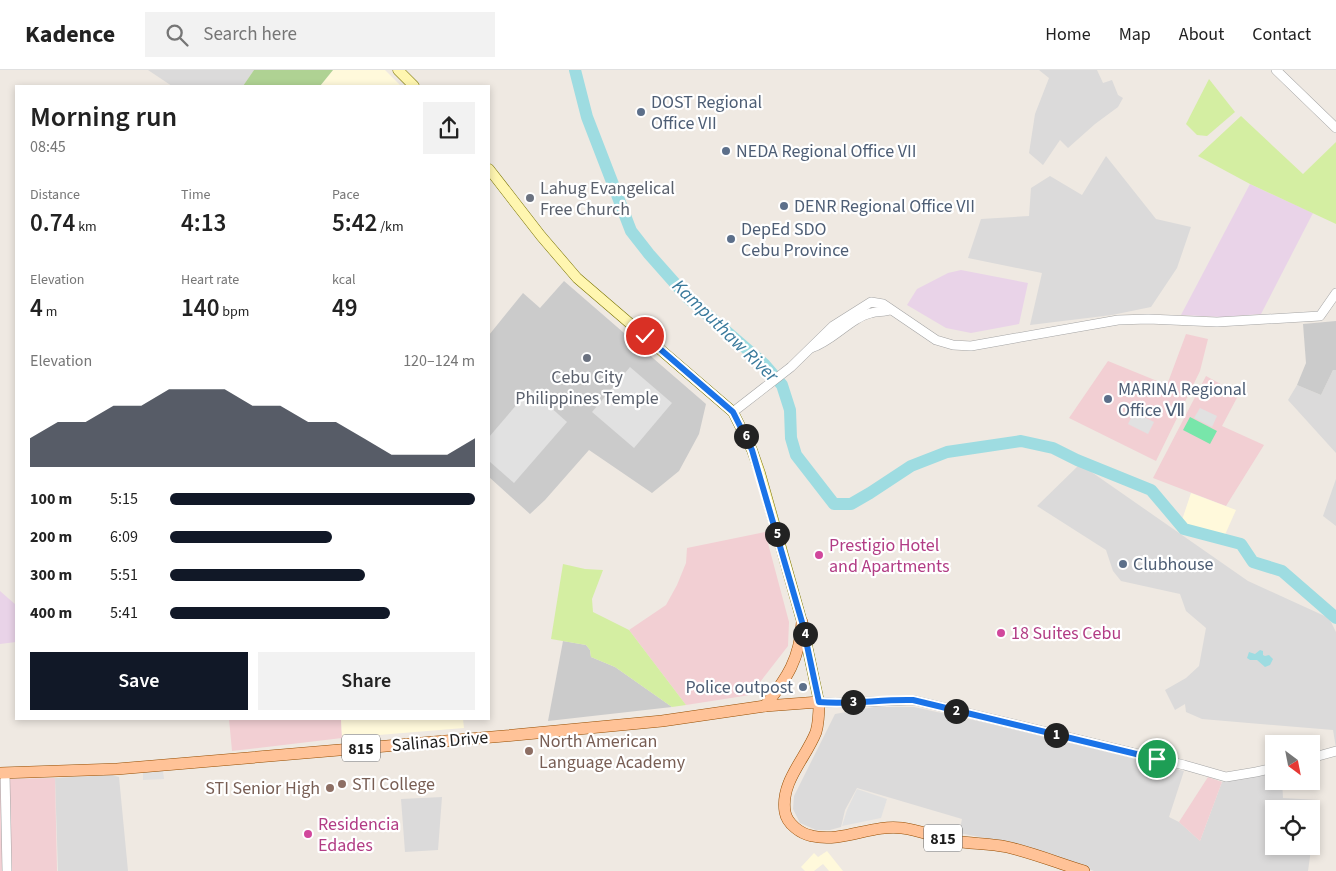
<!DOCTYPE html>
<meta charset="utf-8">
<style>
body{margin:0;font-family:"Source Sans 3",sans-serif;background:#f2f2f2;color:#222;height:100vh;display:flex;flex-direction:column;font-size:19px;white-space:nowrap}
*{box-sizing:border-box;margin:0}
p{font-size:16px;color:#767676}
.icon{flex:none;width:28px;height:28px;fill:none;stroke:currentColor;stroke-width:2;stroke-linecap:round;stroke-linejoin:round}
.map{position:relative;flex:1;overflow:hidden}
.panel{position:absolute;left:15px;top:15px;width:475px;height:635px;display:flex;flex-direction:column;background:#fff;border-radius:0px;box-shadow:0 2px 8px #0003}
.panel>*{flex:none}
.needle{width:32px;rotate:148deg}
.tools{position:absolute;left:1265px;top:665px;display:grid;gap:10px}
.tools a{display:grid;place-items:center;width:55px;height:55px;border-radius:0px;background:#fff;box-shadow:0 2px 8px #0003;font-size:25px}
.pin{position:absolute;display:grid;place-items:center;width:42px;height:42px;color:#fff;margin:-21px;border:2px solid #fff;border-radius:50%;box-shadow:0 1px 5px #0007}
.km{position:absolute;width:25px;height:25px;margin:-12px;border-radius:50%;background:#222;color:#fff;font-size:14px;line-height:25px;text-align:center}
.round{display:grid;place-items:center;flex:none;width:52px;height:52px;border-radius:0px;background:#f2f2f2}
.overview{display:flex;align-items:center;justify-content:space-between;height:85px;padding:0 15px}
h1{font-size:28px;font-weight:600;line-height:38px}
.metrics{display:grid;grid-template-columns:repeat(3,1fr);gap:8px;height:85px;padding:5px 15px}
.metrics div{display:grid;align-content:center}
.metrics b{font-size:25px;font-weight:600}
.metrics small{font-size:14px;font-weight:400}
.metrics p{font-size:14px}
.chart{height:140px;padding:10px 15px}
.chart p{display:flex;justify-content:space-between}
.chart svg{width:100%;height:90px;margin-top:5px;fill:#111827;opacity:.7}
.primary-button{display:flex;gap:10px;margin-top:auto;padding:10px 15px}
.primary-button a{flex:1;height:58px;border-radius:0px;background:#111827;color:#fff;font-size:20px;font-weight:600;line-height:58px;text-align:center}
.primary-button a+a{background:#f2f2f2;color:#222}
ul{padding:0 15px;list-style:none;font-size:16px}
li{display:grid;grid-template-columns:80px 60px 1fr;align-items:center;height:38px}
li i{height:12px;border-radius:6px;background:#111827}
header{display:flex;align-items:center;gap:30px;box-sizing:border-box;height:70px;padding:0 25px;background:#fff;border-bottom:1px solid #e0e0e0}
header strong{font-size:24px}
nav{display:flex;gap:28px;margin-inline-start:auto;font-size:18px}
.search{width:350px;height:45px;background:#f2f2f2;display:flex;align-items:center;gap:12px;box-sizing:border-box;padding:0 18px;border-radius:0px;color:#767676;font-size:19px}
.map>svg:first-child{display:block}
.residential{fill:#dbdada;fill-rule:evenodd}
.commercial{fill:#f2cfd3}
.industrial{fill:#e9d3e8}
.education{fill:#fff9db}
.religious{fill:#cbcbcb}
.grass{fill:#d4eea2}
.forest{fill:#afd293}
.pitch{fill:#78e6aa}
.parking{fill:#e1e1e1}
.water{fill:#9edce1}
.lines{fill:none;stroke-linecap:round;stroke-linejoin:round}
.river{stroke:#9edce1;stroke-width:12}
.tertiary-casing{stroke:#a4a4a4;stroke-width:10}
.secondary-casing{stroke:#787200;stroke-width:11}
.primary-casing{stroke:#964d00;stroke-width:12}
.tertiary{stroke:#fff;stroke-width:9}
.secondary{stroke:#fff6b0;stroke-width:10}
.primary{stroke:#ffc297;stroke-width:11}
.route-casing{stroke:#fff;stroke-width:10}
.route{stroke:#1a73e8;stroke-width:6}
.service-dot{fill:#5c6f8a;stroke:#fff;stroke-width:2}
.worship-dot{fill:#6b7280;stroke:#fff;stroke-width:2}
.hotel-dot{fill:#d1479c;stroke:#fff;stroke-width:2}
.education-dot{fill:#8d6e63;stroke:#fff;stroke-width:2}
.labels{text-anchor:middle;stroke-width:4.5;stroke-linejoin:round;paint-order:stroke}
.shield{fill:#fff;stroke:#616161;stroke-width:1}
.shield-label{font-size:16px;font-weight:bold;fill:#1d1d1d}
.service-label{font-size:18px;fill:#4e5e75;stroke:#fff;text-anchor:start}
.worship-label{font-size:18px;fill:#5b616d;stroke:#fff;text-anchor:start}
.hotel-label{font-size:18px;fill:#b23c85;stroke:#fff;text-anchor:start}
.street-label{font-size:18px;fill:#1d1d1d;stroke:#fff}
.education-label{font-size:18px;fill:#785e54;stroke:#fff;text-anchor:start}
.water-label{font-size:19px;font-style:italic;fill:#3a7a9c;stroke:#fff}
</style>
<header>
<strong>Kadence</strong>
<div class="search"><svg class="icon" aria-label="search" viewBox="0 0 24 24"><circle cx="10" cy="10" r="6"/><path d="M15 15l6 6"/></svg>Search here</div>
<nav><a>Home</a><a>Map</a><a>About</a><a>Contact</a></nav>
</header>
<div class="map">
<svg width="1336" height="801" viewBox="0 0 1336 801">
<rect width="100%" height="100%" fill="#efe9e2"/>
<g class="residential">
<polygon points="148,0 254,0 243,16 172,16"/>
<polygon points="1039,0 1097,0 1103,13 1112,10 1118,25 1123,28 1118,37 1095,54 1068,78 1060,70 1043,95 1029,83 1035,44 1049,8"/>
<polygon points="1106,86 1156,149 1191,157 1177,198 1151,237 1112,245 1030,255 1042,203 968,188 981,149 1029,146 1031,118 1050,106 1082,125"/>
<polygon points="1333,300 1336,300 1336,383 1288,330 1297,315 1321,325"/>
<polygon points="1080,394 1248,511 1329,548 1336,562 1336,678 1333,660 1202,649 1186,642 1185,634 1175,640 1165,620 1186,608 1199,596 1206,558 1186,541 1180,524 1121,511 1113,501 1106,480 1037,436"/>
<polygon points="1336,409 1336,456 1323,446"/>
<path d="M874,637h40l110,24 160,40 -15,46 10,5 21,19 22,-59 52,-11v10h8l1,17 35,2 -10,71h-214l-78,-27 -57,-11 3,-14 -105,-31 -12,22 -4,17 -11,3h-14l-16,-7 -7,-14 1,-13 41,-82zM1274,739h37v37h-37z"/>
<polygon points="112,705 119,707 128,801 58,801 55,708"/>
<polygon points="442,727 438,780 405,782 401,729"/>
</g>
<g class="commercial">
<polygon points="1186,264 1208,269 1200,301 1156,391 1069,348 1108,291 1167,315"/>
<polygon points="1206,306 1239,324 1222,356 1264,375 1226,436 1153,408"/>
<polygon points="765,462 789,552 788,576 750,625 686,635 629,560 666,535 677,515 686,493 687,478"/>
<polygon points="229,649 341,649 342,668 232,681"/>
<polygon points="1208,707 1222,712 1200,771 1179,752"/>
<polygon points="55,708 57,801 0,801 0,709"/>
</g>
<g class="industrial">
<polygon points="1250,114 1313,143 1261,244 1222,247 1181,245"/>
<polygon points="961,200 1028,213 1019,254 971,263 946,258 907,235 917,219 948,203"/>
<polygon points="0,521 16,535 16,572 0,574"/>
</g>
<g class="education">
<polygon points="333,0 385,0 401,16 320,16"/>
<polygon points="1191,423 1236,440 1224,467 1181,453"/>
<polygon points="341,649 463,649 464,658 342,668"/>
<polygon points="827,781 843,801 829,801 823,794 814,801 805,801 801,797 814,783 818,787"/>
</g>
<g class="religious">
<polygon points="564,211 706,334 699,364 679,401 652,423 589,380 545,430 530,444 489,407 489,265 523,223 540,238"/>
<polygon points="1336,251 1336,300 1333,300 1321,325 1297,315 1306,293 1303,254"/>
<polygon points="563,571 586,575 590,580 591,587 615,597 672,637 548,651"/>
</g>
<g class="grass">
<polygon points="1209,9 1235,42 1207,66 1197,65 1186,54"/>
<polygon points="1241,46 1303,104 1336,72 1336,154 1250,114 1198,86"/>
<polygon points="563,494 585,499 603,500 592,529 593,542 629,560 686,635 672,637 615,597 591,587 590,580 586,575 551,569"/>
</g>
<polygon class="forest" points="254,0 333,0 320,16 243,16"/>
<polygon class="pitch" points="1190,347 1217,361 1210,374 1183,360"/>
<g class="parking">
<polygon points="630,297 672,333 634,378 592,342"/>
<polygon points="530,319 567,352 514,413 489,391 489,367"/>
<polygon points="1200,338 1217,346 1212,357 1194,348"/>
<polygon points="1134,342 1154,352 1148,364 1128,354"/>
<polygon points="163,701 164,709 143,710 143,702"/>
<polygon points="857,719 887,729 881,748 842,756 847,740"/>
</g>
<polygon class="water" points="1260,580 1263,581 1263,585 1265,586 1269,585 1273,589 1270,595 1265,597 1257,590 1250,590 1247,588 1249,582 1255,584"/>
<g class="lines">
<polyline class="river" points="575,0 587,47 631,161 649,184 688,228 764,294 782,315 790,340 791,368 796,385 834,434 851,434 870,423 911,396 947,382 1021,371 1053,378 1077,390 1151,420 1184,459 1241,474 1253,492 1282,501 1336,548"/>
<defs>
<g id="tertiary">
<polyline points="1276,0 1336,58"/>
<path d="M811,278c22,-7 39,-30 60,-35 6,-2 13,-1 19,-3"/>
<polyline points="733,342 791,297 833,256 871,232 883,234 936,270 953,275 971,276 1118,250 1148,249 1217,252 1320,246 1336,223"/>
<polyline points="819,632 835,633 913,630 1184,695 1226,707 1256,702 1274,698"/>
<polyline points="1311,688 1336,681"/>
<polyline points="5,703 7,801"/>
</g>
<g id="secondary">
<polyline points="398,0 414,16"/>
<polyline points="489,99 541,166 577,208 733,342 752,380 760,403 802,552 819,632"/>
</g>
<g id="primary">
<path d="M765,636c22,-28 35,-47 37,-84"/>
<path d="M0,703l117,-4 387,-33 158,-15 103,-15 54,-4c0,10 0,20 -3,30 -10,26 -36,50 -31,80 2,12 16,22 27,24 31,7 60,-12 90,-8 18,2 35,10 52,13 18,3 36,2 53,6 26,6 51,16 77,24"/>
</g>
</defs>
<use href="#tertiary" class="tertiary-casing"/>
<use href="#secondary" class="secondary-casing"/>
<use href="#primary" class="primary-casing"/>
<use href="#tertiary" class="tertiary"/>
<use href="#secondary" class="secondary"/>
<use href="#primary" class="primary"/>
</g>
<g class="lines">
<defs>
<path id="route" d="M645,266l88,76 19,38 50,172 17,80c31,3 62,-3 94,-2l244,59"/>
</defs>
<use href="#route" class="route-casing"/>
<use href="#route" class="route"/>
</g>
<g class="service-dot">
<circle cx="641" cy="42" r="5"/>
<circle cx="726" cy="81" r="5"/>
<circle cx="784" cy="136" r="5"/>
<circle cx="731" cy="169" r="5"/>
<circle cx="1108" cy="329" r="5"/>
<circle cx="1123" cy="494" r="5"/>
<circle cx="803" cy="617" r="5"/>
</g>
<g class="worship-dot">
<circle cx="530" cy="128" r="5"/>
<circle cx="587" cy="288" r="5"/>
</g>
<g class="hotel-dot">
<circle cx="819" cy="485" r="5"/>
<circle cx="1001" cy="563" r="5"/>
<circle cx="308" cy="764" r="5"/>
</g>
<g class="education-dot">
<circle cx="529" cy="681" r="5"/>
<circle cx="342" cy="714" r="5"/>
<circle cx="330" cy="718" r="5"/>
</g>
<g class="labels">
<g class="shield">
<rect x="342" y="664.5" width="38" height="27" rx="4"/>
<rect x="924" y="754.5" width="38" height="27" rx="4"/>
</g>
<g class="shield-label">
<text x="361" y="684">815</text>
<text x="943" y="774">815</text>
</g>
<g class="service-label">
<text x="651" y="38">DOST Regional<tspan x="651" dy="21">Office VII</tspan></text>
<text x="736" y="87">NEDA Regional Office VII</text>
<text x="794" y="142">DENR Regional Office VII</text>
<text x="741" y="165">DepEd SDO<tspan x="741" dy="21">Cebu Province</tspan></text>
<text x="1118" y="325">MARINA Regional<tspan x="1118" dy="21">Office Ⅶ</tspan></text>
<text x="1133" y="500">Clubhouse</text>
<text x="793" y="623" text-anchor="end">Police outpost</text>
</g>
<g class="worship-label">
<text x="540" y="124">Lahug Evangelical<tspan x="540" dy="21">Free Church</tspan></text>
<text x="587" y="313" text-anchor="middle">Cebu City<tspan x="587" dy="21">Philippines Temple</tspan></text>
</g>
<g class="hotel-label">
<text x="829" y="481">Prestigio Hotel<tspan x="829" dy="21">and Apartments</tspan></text>
<text x="1011" y="569">18 Suites Cebu</text>
<text x="318" y="760">Residencia<tspan x="318" dy="21">Edades</tspan></text>
</g>
<g class="street-label">
<text transform="translate(440 671) rotate(-5)" y="6">Salinas Drive</text>
</g>
<g class="education-label">
<text x="539" y="677">North American<tspan x="539" dy="21">Language Academy</tspan></text>
<text x="352" y="720">STI College</text>
<text x="320" y="724" text-anchor="end">STI Senior High</text>
</g>
<g class="water-label">
<text transform="translate(726 260) rotate(44)" y="7">Kamputhaw River</text>
</g>
</g>
</svg>
<div class="tools">
<a><svg class="needle" viewBox="-14 -14 28 28"><path d="M0-13l5 13h-10z" fill="#e53935"/><path d="M0 13l5-13h-10z" fill="#767676"/></svg></a>
<a><svg class="icon" aria-label="locate" viewBox="0 0 24 24"><circle cx="12" cy="12" r="6"/><path d="M12 2v4M12 18v4M2 12h4M18 12h4"/></svg></a>
</div>
<div class="pin" style="left:1157px;top:689px;background:#1e9e55"><svg class="icon" aria-label="arrive" viewBox="0 0 24 24"><path d="M6 21V4h12l-3 4 3 4H6"/></svg></div>
<div class="pin" style="left:645px;top:266px;background:#d93025"><svg class="icon" aria-label="check" viewBox="0 0 24 24"><path d="M5 12l5 5 9-10"/></svg></div>
<b class="km" style="left:1056px;top:665px">1</b>
<b class="km" style="left:956px;top:641px">2</b>
<b class="km" style="left:853px;top:632px">3</b>
<b class="km" style="left:805px;top:564px">4</b>
<b class="km" style="left:777px;top:464px">5</b>
<b class="km" style="left:746px;top:366px">6</b>
<section class="panel">
<div class="overview"><div><h1>Morning run</h1><p>08:45</p></div><a class="round"><svg class="icon" aria-label="share" viewBox="0 0 24 24"><path d="M12 15V3M7 8l5-5 5 5M5 13v7h14v-7"/></svg></a></div>
<div class="metrics">
<div><p>Distance</p><b>0.74<small> km</small></b></div>
<div><p>Time</p><b>4:13</b></div>
<div><p>Pace</p><b>5:42<small> /km</small></b></div>
</div>
<div class="metrics">
<div><p>Elevation</p><b>4<small> m</small></b></div>
<div><p>Heart rate</p><b>140<small> bpm</small></b></div>
<div><p>kcal</p><b>49</b></div>
</div>
<div class="chart"><p><span>Elevation</span>120–124 m</p>
<svg viewBox="0 0 160 44" preserveAspectRatio="none"><path d="M0 44V30L10 22L20 22L30 14L40 14L50 6L60 6L70 6L80 14L90 14L100 22L110 22L120 30L130 38L140 38L150 38L160 30V44z"/></svg>
</div>
<ul>
<li><b>100 m</b>5:15<i style="width:100%"></i></li>
<li><b>200 m</b>6:09<i style="width:53%"></i></li>
<li><b>300 m</b>5:51<i style="width:64%"></i></li>
<li><b>400 m</b>5:41<i style="width:72%"></i></li>
</ul>
<div class="primary-button"><a>Save</a><a>Share</a></div>
</section>
</div>
